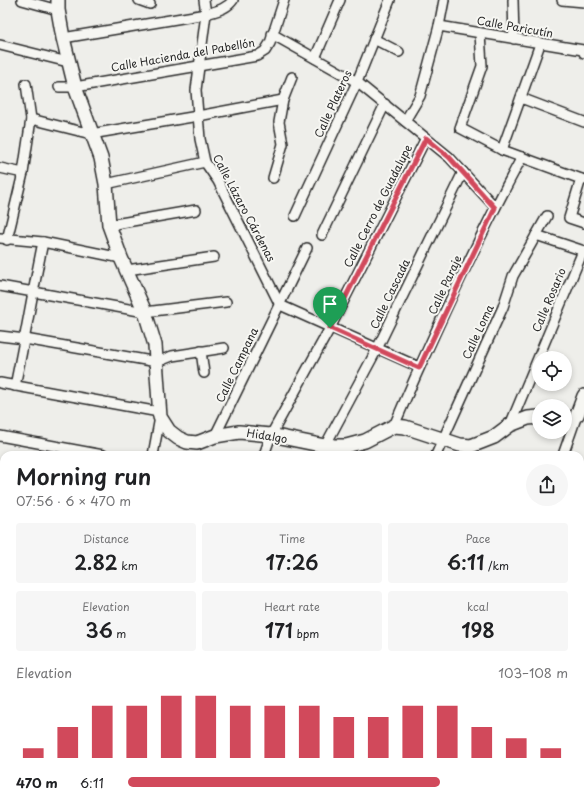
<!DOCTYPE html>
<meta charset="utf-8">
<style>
body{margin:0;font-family:"Playpen Sans",sans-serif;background:#f6f6f6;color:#202124;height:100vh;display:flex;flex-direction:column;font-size:15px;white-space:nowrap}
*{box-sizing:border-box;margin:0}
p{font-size:13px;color:#757577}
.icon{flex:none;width:22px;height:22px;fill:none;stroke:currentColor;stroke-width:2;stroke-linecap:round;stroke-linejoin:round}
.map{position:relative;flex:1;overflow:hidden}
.drawer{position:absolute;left:0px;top:451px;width:584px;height:354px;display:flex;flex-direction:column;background:#fff;border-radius:12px 12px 0 0;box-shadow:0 2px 6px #0003}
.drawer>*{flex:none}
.tools{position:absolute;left:532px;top:351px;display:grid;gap:8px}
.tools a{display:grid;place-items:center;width:40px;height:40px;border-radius:50%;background:#fff;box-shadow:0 2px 6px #0003;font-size:20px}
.pin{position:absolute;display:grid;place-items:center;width:34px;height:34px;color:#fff;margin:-41px -17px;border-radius:50% 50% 50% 0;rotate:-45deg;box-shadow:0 0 4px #0007}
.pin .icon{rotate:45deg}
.round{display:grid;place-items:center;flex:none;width:42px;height:42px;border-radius:21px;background:#f6f6f6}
.summary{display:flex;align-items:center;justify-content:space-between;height:68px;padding:0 16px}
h1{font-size:22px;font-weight:600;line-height:30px}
.metrics{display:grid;grid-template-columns:repeat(3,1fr);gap:6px;height:68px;padding:4px 16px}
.metrics div{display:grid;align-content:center;border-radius:4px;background:#f6f6f6;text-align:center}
.metrics b{font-size:20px;font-weight:600}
.metrics small{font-size:11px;font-weight:400}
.metrics p{font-size:11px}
.chart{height:112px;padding:8px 16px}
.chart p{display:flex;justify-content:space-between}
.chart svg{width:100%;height:72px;margin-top:4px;stroke:#d1495b;stroke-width:6}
ul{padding:0 16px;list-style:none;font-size:13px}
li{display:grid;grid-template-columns:64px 48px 1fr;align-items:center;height:30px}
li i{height:10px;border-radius:5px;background:#d1495b}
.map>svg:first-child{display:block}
.green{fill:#cececa;stroke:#7c7c7a}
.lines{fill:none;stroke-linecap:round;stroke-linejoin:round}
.street-casing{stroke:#2b2b2b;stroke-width:12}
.secondary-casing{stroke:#2b2b2b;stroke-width:16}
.street{stroke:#f6f6f2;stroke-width:9}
.secondary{stroke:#f6f6f2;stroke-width:13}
.route-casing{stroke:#fff;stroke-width:8}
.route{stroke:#d1495b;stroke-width:5}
.labels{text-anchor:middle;stroke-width:4;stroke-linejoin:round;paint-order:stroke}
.street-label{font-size:11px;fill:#2b2b2b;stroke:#f6f6f2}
</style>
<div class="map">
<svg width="584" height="805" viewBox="0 0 584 805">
<rect width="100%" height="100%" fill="#eeeeea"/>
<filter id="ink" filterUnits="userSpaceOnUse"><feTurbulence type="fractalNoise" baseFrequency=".025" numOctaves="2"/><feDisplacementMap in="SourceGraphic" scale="8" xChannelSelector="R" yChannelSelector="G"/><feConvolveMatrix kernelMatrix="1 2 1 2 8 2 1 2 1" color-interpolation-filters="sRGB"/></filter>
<g filter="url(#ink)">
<polygon class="green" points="302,801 490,801 490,805 301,805"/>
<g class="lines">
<defs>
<g id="street">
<polyline points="22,0 58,10"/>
<polyline points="139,0 150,4"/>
<polyline points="204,0 206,14 196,90 200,139 205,162 218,181 280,305"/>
<polyline points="513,0 514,39"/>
<polyline points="562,0 584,2"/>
<polyline points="439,26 583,50 584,53"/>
<polyline points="480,33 482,66 460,128 502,150 584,180"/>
<polyline points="272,34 357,82 449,157 495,207"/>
<path d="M63,38l143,-24c10,-3 21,-5 27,-14"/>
<polyline points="374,39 399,52"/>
<polyline points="0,45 68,62"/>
<polyline points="315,58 340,0"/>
<polyline points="59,87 75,87 257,56 265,51 270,43 284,0"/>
<polyline points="521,98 584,122"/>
<polyline points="31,119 91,134 198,116 283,100"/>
<polyline points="405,121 420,96 439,26 444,0"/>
<polyline points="502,150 540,44"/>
<polyline points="0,168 23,173"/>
<polyline points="273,178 283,144 279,122 283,100 292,77"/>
<polyline points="581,179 569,218 584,223"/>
<polyline points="106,184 205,162"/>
<polyline points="295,216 357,82 390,0"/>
<polyline points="109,225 196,210"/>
<polyline points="322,235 385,104"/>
<polyline points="536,235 584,251"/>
<polyline points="0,238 43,242 121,258"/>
<polyline points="7,240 23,173 31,119 26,84"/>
<polyline points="127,270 214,257"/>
<polyline points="0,286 145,312 226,302"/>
<polyline points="280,305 419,367"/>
<polyline points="0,336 25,339 157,362 172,356 224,348"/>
<polyline points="201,351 204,373"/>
<polyline points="0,383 159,412"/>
<path d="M15,386c10,-48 18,-96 28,-144"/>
<polyline points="510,425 583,251"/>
<path d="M394,426c39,-91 81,-182 128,-269"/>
<polyline points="0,436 103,455"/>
<polyline points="215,436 307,248"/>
<polyline points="325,446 377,349 463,172"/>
<polyline points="153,455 160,417"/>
<polyline points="264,455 271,435 330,328 426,138"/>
<polyline points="436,455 503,307 513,276 547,216"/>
<polyline points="563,455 577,415"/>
<polyline points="580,532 584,522"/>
<polyline points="0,588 4,589"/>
<polyline points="580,702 584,701"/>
<polyline points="580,732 584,733"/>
<polyline points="0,742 4,742"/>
<polyline points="0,773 2,773"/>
<polyline points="580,801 584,778"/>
<polyline points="105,805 106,801"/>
</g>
<g id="secondary">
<polyline points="58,0 58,10 63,38 75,87 101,158 106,184 109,225 121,258 145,312 155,345 160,417 169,431 178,438 187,442 197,443 215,436 239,432 271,435 325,446 346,446 365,441 394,426 405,427 460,445 471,446 494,437 510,425 528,418 539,417"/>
<polyline points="577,415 584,396"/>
<polyline points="584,680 584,693"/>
</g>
</defs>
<use href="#street" class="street-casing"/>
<use href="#secondary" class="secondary-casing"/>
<use href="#street" class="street"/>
<use href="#secondary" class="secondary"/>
</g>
</g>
<g class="lines" filter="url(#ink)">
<defs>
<polygon id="route" points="426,138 449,157 495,208 419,368 330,328"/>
</defs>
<use href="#route" class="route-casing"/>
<use href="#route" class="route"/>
</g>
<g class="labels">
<g class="street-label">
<text transform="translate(515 27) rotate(10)" y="4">Calle Paricutín</text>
<text transform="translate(183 55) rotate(-10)" y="4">Calle Hacienda del Pabellón</text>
<text transform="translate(333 104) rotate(-65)" y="4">Calle Plateros</text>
<text transform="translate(378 206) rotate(-63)" y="4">Calle Cerro de Guadalupe</text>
<text transform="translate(244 208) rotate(62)" y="4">Calle Lázaro Cárdenas</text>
<text transform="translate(445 285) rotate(-65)" y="4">Calle Paraje</text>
<text transform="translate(390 294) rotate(-64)" y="4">Calle Cascada</text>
<text transform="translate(549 300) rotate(-67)" y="4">Calle Rosario</text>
<text transform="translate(478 332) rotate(-65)" y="4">Calle Loma</text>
<text transform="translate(237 365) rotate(-64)" y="4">Calle Campana</text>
<text transform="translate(267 436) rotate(9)" y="4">Hidalgo</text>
</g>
</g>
</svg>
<div class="tools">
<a><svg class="icon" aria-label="locate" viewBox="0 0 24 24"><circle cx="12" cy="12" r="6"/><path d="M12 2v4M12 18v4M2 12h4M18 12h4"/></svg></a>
<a><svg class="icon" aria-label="layers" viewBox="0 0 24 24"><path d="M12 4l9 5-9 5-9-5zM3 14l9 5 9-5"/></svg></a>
</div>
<div class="pin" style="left:330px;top:328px;background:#1e9e55"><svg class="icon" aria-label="arrive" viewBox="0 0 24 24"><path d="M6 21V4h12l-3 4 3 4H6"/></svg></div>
<section class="drawer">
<div class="summary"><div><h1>Morning run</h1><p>07:56 · 6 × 470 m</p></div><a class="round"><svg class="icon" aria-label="share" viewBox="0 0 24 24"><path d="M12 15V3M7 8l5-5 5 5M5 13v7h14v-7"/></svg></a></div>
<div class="metrics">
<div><p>Distance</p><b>2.82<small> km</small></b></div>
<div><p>Time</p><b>17:26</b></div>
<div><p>Pace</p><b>6:11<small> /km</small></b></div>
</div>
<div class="metrics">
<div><p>Elevation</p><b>36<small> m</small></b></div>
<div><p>Heart rate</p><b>171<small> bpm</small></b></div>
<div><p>kcal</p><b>198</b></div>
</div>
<div class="chart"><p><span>Elevation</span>103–108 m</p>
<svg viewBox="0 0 160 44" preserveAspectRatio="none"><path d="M5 44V38M15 44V25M25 44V12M35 44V12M45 44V6M55 44V6M65 44V12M75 44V12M85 44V12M95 44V19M105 44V19M115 44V12M125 44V12M135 44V25M145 44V32M155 44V38"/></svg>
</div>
<ul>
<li><b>470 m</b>6:11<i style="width:71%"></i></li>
</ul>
</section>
</div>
